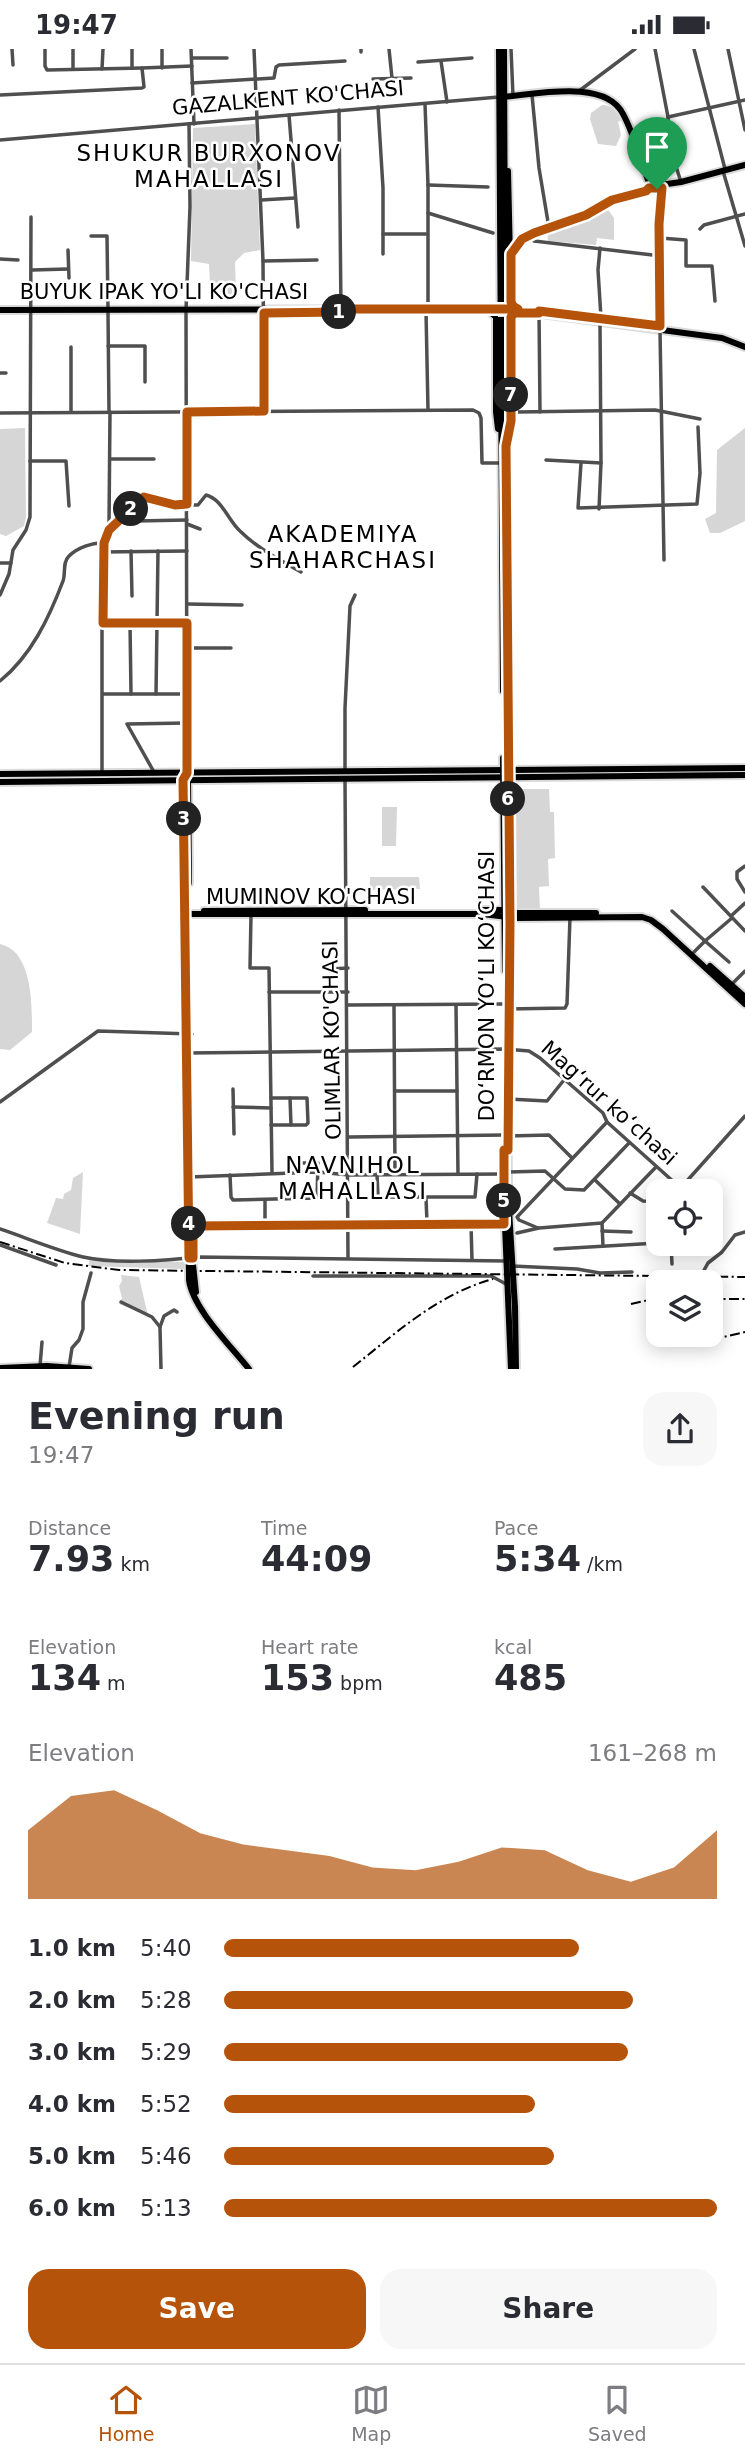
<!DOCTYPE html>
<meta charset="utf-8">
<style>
body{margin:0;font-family:"DejaVu Sans",sans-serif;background:#f7f7f7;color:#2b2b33;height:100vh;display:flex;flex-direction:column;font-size:26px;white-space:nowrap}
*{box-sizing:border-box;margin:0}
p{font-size:23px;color:#7c7c81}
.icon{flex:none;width:38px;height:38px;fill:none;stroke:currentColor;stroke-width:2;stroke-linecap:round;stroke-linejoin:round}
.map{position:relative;height:1320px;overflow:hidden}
.panel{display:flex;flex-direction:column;background:#fff;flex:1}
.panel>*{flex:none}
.tools{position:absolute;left:646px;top:1130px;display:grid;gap:14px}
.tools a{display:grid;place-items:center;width:77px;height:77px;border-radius:14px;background:#fff;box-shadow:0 4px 18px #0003;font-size:35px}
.pin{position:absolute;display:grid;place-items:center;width:60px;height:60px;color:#fff;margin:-72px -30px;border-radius:50% 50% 50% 0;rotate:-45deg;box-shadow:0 0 7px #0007}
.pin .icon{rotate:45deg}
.km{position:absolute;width:35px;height:35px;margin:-18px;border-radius:50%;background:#222;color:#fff;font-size:19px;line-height:35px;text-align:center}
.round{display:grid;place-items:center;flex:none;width:74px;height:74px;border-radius:21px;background:#f7f7f7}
.head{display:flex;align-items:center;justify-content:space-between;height:119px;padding:0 28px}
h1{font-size:38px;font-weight:800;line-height:52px}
.metrics{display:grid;grid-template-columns:repeat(3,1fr);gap:10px;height:119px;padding:7px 28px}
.metrics div{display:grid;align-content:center}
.metrics b{font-size:35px;font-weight:800}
.metrics small{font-size:19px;font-weight:400}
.metrics p{font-size:19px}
.chart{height:196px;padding:14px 28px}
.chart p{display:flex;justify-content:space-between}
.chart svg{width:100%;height:126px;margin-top:7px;fill:#b45309;opacity:.7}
.cta{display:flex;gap:14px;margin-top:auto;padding:14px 28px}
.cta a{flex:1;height:80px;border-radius:21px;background:#b45309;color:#fff;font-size:28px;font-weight:800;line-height:80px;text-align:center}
.cta a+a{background:#f7f7f7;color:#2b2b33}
ul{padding:0 28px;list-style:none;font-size:23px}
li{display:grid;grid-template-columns:112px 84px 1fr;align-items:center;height:52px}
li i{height:18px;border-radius:9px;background:#b45309}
.status{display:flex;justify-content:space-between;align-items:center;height:49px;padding:0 35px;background:#fff;direction:ltr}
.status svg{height:19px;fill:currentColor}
.tabs{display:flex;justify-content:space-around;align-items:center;height:98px;border-top:2px solid #e1e1e2;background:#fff;font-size:19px;color:#7c7c81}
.tabs a{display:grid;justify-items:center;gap:4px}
.tabs .on{color:#b45309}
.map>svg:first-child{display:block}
.green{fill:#d6d6d6}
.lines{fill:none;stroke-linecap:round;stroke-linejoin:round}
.major-casing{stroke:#dbdbdb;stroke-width:10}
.minor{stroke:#4f4f4f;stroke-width:3.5}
.major{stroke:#000;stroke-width:6}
.rail{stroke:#000;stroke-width:2;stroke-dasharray:10 3.5 2 3.5;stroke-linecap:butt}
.major-bridge-casing{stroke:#dbdbdb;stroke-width:10;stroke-linecap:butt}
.major-bridge{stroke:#000;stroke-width:6}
.route-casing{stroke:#fff;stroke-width:14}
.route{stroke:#b45309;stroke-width:9}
.labels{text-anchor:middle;stroke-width:5;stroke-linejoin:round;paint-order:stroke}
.street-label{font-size:21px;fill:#000;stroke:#fff}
.neighbourhood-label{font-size:23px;letter-spacing:2px;fill:#000;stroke:#fff}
</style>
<div class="status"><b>19:47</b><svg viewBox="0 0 49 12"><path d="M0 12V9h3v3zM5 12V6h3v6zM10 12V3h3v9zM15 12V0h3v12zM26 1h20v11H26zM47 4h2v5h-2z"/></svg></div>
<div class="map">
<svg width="745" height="1320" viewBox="0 0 745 1320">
<rect width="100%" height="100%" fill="#fff"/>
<g class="green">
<path d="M602,56c10,-1 15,8 20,15l-4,2 3,13 -5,11 -18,-2 -8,-25 1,-6z"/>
<polygon points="255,75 260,201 244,204 235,213 236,242 233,245 220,246 219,234 210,234 209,215 191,212 193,79"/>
<polygon points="606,158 614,169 614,191 597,189 596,196 548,192 547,182 586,171"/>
<polygon points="25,379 26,468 24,477 6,487 0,485 0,380"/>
<polygon points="745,379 745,472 720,484 710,484 705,470 716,464 717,401"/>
<polygon points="511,740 549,740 550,763 554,763 555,809 548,810 549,837 539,838 540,861 516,859 513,856"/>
<polygon points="382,758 397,758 396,797 382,797"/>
<polygon points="370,828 419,828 420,840 370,841"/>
<path d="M0,895c33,7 32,62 32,88l-22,18 -10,-1z"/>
<polygon points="83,1123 80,1185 47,1174 56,1149 63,1150 64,1145 71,1141 73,1129"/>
<polygon points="90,1210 185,1213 185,1220 88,1217"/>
<polygon points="121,1226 139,1228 148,1267 119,1255 122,1249 119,1237 122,1232"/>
</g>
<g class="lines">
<defs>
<g id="major">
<polyline points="499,0 503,642"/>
<polyline points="504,0 507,706 510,876 507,1000 508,1145 515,1258 516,1320"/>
<path d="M501,48c33,-2 104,-19 122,17 11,20 17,45 25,66l5,6 28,-4 64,-17"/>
<polyline points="508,122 511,253 518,260"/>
<polyline points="0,261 498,260"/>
<polyline points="490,263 496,268 496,363 498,380"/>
<polyline points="510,263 542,265 722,289 745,298"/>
<polyline points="509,383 511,372 511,268 516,263"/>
<polyline points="503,709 505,922"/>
<polyline points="0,725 745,719"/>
<path d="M184,729l5,502c4,29 41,65 60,89"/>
<polyline points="188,729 189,834"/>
<polyline points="0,733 745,726"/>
<polyline points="481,861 505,861 517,864 596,864"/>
<polyline points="204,862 365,861"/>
<polyline points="186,865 482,865 517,869 642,868 651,871 663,880 745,955"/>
<polyline points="710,917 745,948"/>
<polyline points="504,1153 511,1320"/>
<polyline points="193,1216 196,1243"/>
<polyline points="0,1319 47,1317 89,1320"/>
</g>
</defs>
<use href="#major" class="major-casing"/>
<g class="minor">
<polyline points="12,0 13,16"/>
<polyline points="45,0 45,17 47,21 142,19"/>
<polyline points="191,0 194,75"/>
<polyline points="254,0 263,212 264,362"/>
<polyline points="361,0 361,3"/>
<polyline points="389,0 392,29"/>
<polyline points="511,0 513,47"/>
<polyline points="655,0 668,68 669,96"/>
<polyline points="694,0 725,120"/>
<polyline points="728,0 745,81"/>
<polyline points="192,9 227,9"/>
<polyline points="441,12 447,53"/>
<polyline points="418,13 472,9"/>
<polyline points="132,19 132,0"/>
<polyline points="162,19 162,0"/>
<polyline points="73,20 73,0"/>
<polyline points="102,20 103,0"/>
<polyline points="373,30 411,29"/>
<polyline points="192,34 274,29 276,18 279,16 345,12"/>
<polyline points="579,42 635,0"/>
<polyline points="0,46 142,39 144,38 142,19 192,17"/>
<polyline points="532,46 539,119 549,179"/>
<polyline points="425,55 428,136 428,260"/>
<polyline points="378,58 383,139 383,205"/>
<polyline points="339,61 341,263"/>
<polyline points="289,66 298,178"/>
<polyline points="668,68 745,51"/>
<polyline points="0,91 499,48"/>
<polyline points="671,102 681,133"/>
<polyline points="723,122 745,197"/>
<polyline points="428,136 488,138"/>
<polyline points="261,151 295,149"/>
<polyline points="428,164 493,184"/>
<polyline points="700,180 704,176 745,165"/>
<polyline points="534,184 534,192 661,207"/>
<polyline points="383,185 426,185"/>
<polyline points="91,187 107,187 108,260"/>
<polyline points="660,189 686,191 686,217 712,217 715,252"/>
<polyline points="600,199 598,221 601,269"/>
<polyline points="68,201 69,229"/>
<polyline points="512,204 529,186 586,166 612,151 645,142 652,137"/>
<polyline points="0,210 18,211"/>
<polyline points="263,212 317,211"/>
<polyline points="32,221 68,220"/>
<polyline points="186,261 190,158 189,75"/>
<polyline points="539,262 540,363"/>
<polyline points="426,263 428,361"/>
<polyline points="108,264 109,363"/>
<polyline points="186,264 187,724"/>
<polyline points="660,277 659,170 662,137"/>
<polyline points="660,282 664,511"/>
<polyline points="108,297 145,297 145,333"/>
<polyline points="71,298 71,363"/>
<polyline points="0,324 6,324"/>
<polyline points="517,363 655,361 700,370"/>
<polyline points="0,364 473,361 479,364 481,369 482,414 500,414"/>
<polyline points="110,410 154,410"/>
<polyline points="546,411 601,414"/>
<polyline points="30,412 66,412 69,457"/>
<polyline points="581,414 578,459 697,455 700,424 698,378"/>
<polyline points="599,460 601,414 600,273"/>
<polyline points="136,472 187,471"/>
<polyline points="187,475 200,480"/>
<polyline points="109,477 110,363"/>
<polyline points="131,502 132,547"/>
<polyline points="102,503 187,502"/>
<polyline points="0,514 11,514"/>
<polyline points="0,546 9,525 13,501 26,481 30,468 31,168"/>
<polyline points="187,555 242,556"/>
<polyline points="103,574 187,574"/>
<polyline points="130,574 131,645"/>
<polyline points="187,599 231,599"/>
<path d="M0,632c31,-25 49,-63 63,-100 3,-8 -1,-18 6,-25 8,-8 24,-14 35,-13"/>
<polyline points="103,645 187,645"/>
<polyline points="156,645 158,502"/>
<polyline points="345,722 345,659 350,557 355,546"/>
<polyline points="154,723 127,675 187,674"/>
<path d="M102,724v-221c4,-25 25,-39 42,-55l31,8h23l8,-10c16,4 22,25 34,36 17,17 40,29 61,41"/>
<polyline points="345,730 348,1209"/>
<polyline points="745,817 737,823 737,830 745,843"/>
<polyline points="703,838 745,882"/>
<polyline points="672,862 705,892 732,869"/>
<polyline points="251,866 250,919 269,919 272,1124"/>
<polyline points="731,867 745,854"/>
<polyline points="694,903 705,892 729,913"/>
<polyline points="330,920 348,919"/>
<polyline points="732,935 745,922"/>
<polyline points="269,943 348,943"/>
<polyline points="348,956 505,955"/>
<polyline points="394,956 395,1125"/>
<polyline points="456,956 458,1125"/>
<polyline points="508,960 565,959 567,955 570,868"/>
<polyline points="188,1004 504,1000 529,1002 540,1009 603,1064 607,1073 685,1143"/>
<polyline points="233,1040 234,1085"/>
<polyline points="395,1042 457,1042"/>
<polyline points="290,1049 291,1076"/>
<polyline points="508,1050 547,1052 564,1031"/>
<polyline points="0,1053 98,982 192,985"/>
<polyline points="233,1058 271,1059"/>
<polyline points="271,1076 306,1076 308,1074 307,1049 271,1049"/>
<polyline points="508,1087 549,1086 572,1109"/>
<polyline points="349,1088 504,1086"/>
<polyline points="509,1123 545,1122 565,1140 584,1141 629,1094"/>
<polyline points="377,1125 378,1148 475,1148 477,1125"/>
<polyline points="230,1126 231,1148 233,1151 317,1149 318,1114 302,1114"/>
<polyline points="189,1128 318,1123 349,1126 504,1125"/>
<polyline points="595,1131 620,1155"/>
<polyline points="679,1136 686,1133 745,1067"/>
<polyline points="630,1144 643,1152 658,1153"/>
<polyline points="426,1149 427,1174"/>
<polyline points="265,1151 265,1176"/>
<polyline points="710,1166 713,1170 710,1173"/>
<polyline points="602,1174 603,1197"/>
<polyline points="471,1175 472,1211"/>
<polyline points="189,1177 504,1175"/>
<polyline points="538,1179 519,1171 517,1168 607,1073"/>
<path d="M0,1180c27,9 55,21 83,28 30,7 83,4 114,0l309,4"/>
<polyline points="602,1182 631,1183"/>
<polyline points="517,1184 539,1179 602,1174 656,1118"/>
<polyline points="671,1195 672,1215"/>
<polyline points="0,1196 56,1216"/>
<polyline points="555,1200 658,1194"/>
<polyline points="512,1217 577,1220 600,1224 632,1223"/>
<polyline points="703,1223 708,1214 722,1203 735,1186 745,1183"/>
<polyline points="313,1227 491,1227 506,1235"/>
<polyline points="121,1253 152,1268 160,1278"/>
<polyline points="40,1317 42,1293"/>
<polyline points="69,1318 72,1299 79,1291 83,1280 83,1253 91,1224"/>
<polyline points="161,1320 160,1278 164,1267 174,1261 177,1263"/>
</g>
<use href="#major" class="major"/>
<g class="rail">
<polyline points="0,1193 65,1214 119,1221 745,1228"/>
<polyline points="710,1250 745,1250"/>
<polyline points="631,1255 658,1249"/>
<polyline points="693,1295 745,1283"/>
<path d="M353,1318c43,-34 85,-73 140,-88"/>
</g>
<defs>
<polyline id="major-bridge" points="498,263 510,263"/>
</defs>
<use href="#major-bridge" class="major-bridge-casing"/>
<use href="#major-bridge" class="major-bridge"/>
</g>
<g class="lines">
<defs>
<polygon id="route" points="649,139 662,139 659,175 660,277 539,262 539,264 514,264 511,268 511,372 506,397 510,874 508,1101 504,1101 504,1175 193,1177 193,1209 189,1209 183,731 187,724 187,574 103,574 104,494 109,481 144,448 175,456 187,455 187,363 264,362 264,264 341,263 341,260 518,260 513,257 511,253 511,205 522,190 534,184 586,166 612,151 646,142"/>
</defs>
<use href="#route" class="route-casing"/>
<use href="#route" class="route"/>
</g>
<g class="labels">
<g class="street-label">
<text transform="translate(288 49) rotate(-5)" y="7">GAZALKENT KO'CHASI</text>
<text x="164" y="250">BUYUK IPAK YO'LI KO'CHASI</text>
<text x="311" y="855">MUMINOV KO'CHASI</text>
<text transform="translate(487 937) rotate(-90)" y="7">DO‘RMON YO‘LI KO‘CHASI</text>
<text transform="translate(332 991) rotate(-91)" y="7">OLIMLAR KO'CHASI</text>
<text transform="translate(609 1054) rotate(42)" y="7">Magʻrur koʻchasi</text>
</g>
<g class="neighbourhood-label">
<text x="209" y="112">SHUKUR BURXONOV<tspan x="209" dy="26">MAHALLASI</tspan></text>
<text x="343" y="493">AKADEMIYA<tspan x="343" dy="26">SHAHARCHASI</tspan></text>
<text x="353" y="1124">NAVNIHOL<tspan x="353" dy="26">MAHALLASI</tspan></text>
</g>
</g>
</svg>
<div class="tools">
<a><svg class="icon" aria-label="locate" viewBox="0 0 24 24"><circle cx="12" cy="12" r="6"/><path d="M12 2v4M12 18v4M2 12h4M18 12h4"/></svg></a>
<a><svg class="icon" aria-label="layers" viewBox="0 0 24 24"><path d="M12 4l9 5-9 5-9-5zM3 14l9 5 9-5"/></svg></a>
</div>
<div class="pin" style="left:657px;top:140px;background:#1e9e55"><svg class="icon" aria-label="arrive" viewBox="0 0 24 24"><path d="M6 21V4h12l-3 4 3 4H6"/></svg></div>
<b class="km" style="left:339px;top:263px">1</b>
<b class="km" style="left:131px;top:460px">2</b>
<b class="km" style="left:184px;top:770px">3</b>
<b class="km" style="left:189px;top:1175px">4</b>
<b class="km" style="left:504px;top:1152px">5</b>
<b class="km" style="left:508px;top:750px">6</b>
<b class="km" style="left:511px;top:346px">7</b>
</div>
<section class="panel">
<div class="head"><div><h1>Evening run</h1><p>19:47</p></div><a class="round"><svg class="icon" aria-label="share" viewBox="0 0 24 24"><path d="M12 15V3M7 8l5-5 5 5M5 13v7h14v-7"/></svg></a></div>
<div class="metrics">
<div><p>Distance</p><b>7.93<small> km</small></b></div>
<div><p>Time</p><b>44:09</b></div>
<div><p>Pace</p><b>5:34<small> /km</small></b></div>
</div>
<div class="metrics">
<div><p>Elevation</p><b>134<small> m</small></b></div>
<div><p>Heart rate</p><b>153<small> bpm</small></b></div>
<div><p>kcal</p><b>485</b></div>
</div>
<div class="chart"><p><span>Elevation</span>161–268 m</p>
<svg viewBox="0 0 160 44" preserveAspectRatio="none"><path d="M0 44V20L10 8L20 6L30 13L40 21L50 25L60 27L70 29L80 33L90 34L100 31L110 26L120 27L130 34L140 38L150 33L160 20V44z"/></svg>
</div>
<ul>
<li><b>1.0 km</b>5:40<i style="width:72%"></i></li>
<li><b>2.0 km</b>5:28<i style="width:83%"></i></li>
<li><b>3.0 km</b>5:29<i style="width:82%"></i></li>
<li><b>4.0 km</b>5:52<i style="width:63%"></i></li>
<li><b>5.0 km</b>5:46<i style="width:67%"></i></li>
<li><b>6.0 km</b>5:13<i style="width:100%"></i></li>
</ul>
<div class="cta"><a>Save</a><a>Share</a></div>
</section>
<nav class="tabs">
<a class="on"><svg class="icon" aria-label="home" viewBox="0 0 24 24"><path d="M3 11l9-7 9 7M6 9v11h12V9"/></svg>Home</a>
<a><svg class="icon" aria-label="map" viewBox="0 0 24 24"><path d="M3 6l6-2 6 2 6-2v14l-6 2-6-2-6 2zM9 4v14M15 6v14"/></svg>Map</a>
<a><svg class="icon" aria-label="saved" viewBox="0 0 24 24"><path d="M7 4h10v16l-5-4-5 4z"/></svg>Saved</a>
</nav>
